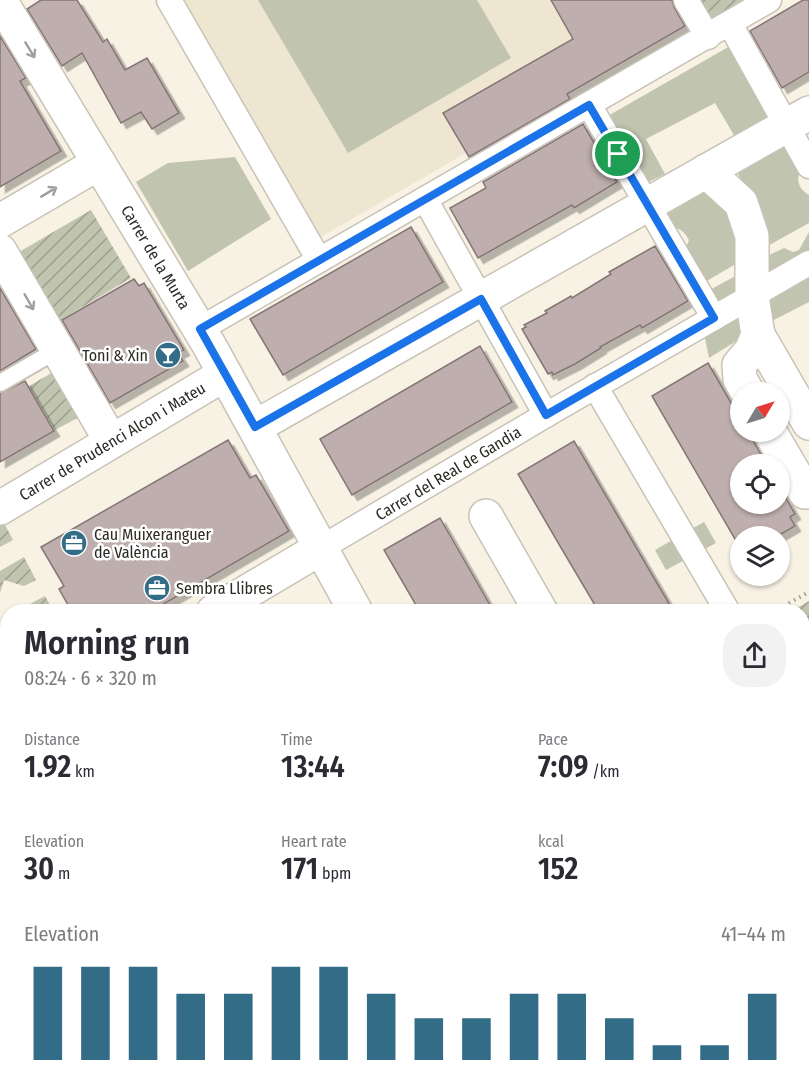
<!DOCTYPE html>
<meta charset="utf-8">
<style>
body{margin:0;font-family:"Fira Sans Condensed",sans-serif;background:#f2f2f3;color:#2b2b33;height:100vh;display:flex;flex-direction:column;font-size:22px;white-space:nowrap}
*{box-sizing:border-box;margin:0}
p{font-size:20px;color:#7c7c81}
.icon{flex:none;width:33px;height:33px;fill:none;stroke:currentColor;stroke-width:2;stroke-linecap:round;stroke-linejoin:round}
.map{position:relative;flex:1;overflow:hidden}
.side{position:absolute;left:0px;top:604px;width:810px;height:488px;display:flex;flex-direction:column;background:#fff;border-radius:24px 24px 0 0;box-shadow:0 2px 4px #0004}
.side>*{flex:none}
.needle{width:39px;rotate:52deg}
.controls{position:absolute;left:730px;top:382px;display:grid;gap:12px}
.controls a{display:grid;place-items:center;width:60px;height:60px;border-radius:50%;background:#fff;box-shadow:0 2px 4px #0004;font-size:30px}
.pin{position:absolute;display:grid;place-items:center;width:51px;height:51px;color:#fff;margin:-26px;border:3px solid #fff;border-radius:50%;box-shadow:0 2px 6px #0007}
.round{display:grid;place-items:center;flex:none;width:63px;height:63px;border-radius:24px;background:#f2f2f3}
.summary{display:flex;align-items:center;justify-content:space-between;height:102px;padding:0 24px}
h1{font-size:33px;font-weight:600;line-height:45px}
.figures{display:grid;grid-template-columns:repeat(3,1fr);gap:9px;height:102px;padding:6px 24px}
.figures div{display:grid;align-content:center}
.figures b{font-size:30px;font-weight:600}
.figures small{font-size:16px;font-weight:400}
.figures p{font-size:16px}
.chart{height:168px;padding:12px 24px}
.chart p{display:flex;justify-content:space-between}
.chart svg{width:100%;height:108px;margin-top:6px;stroke:#336c86;stroke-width:6}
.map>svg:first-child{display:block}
.built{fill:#efe6d2}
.green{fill:#c1c4ae}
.garden{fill:url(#garden-furrows)}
.building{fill:#beaead;stroke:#857675;stroke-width:1.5;filter:url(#shadow)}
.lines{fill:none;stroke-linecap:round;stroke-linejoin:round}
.service-casing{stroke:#c9c3b7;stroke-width:20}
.pedestrian-casing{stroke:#c9c3b7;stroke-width:27}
.minor-casing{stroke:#c9c3b7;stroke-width:36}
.path{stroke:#a3a095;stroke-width:4;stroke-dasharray:1.5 4.5;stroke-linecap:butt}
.service{stroke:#fff;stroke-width:16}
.pedestrian{stroke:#fff;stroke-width:24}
.minor{stroke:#fff;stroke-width:33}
.oneway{stroke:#a09f9d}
.route-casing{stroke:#fff;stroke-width:12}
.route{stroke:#1a73e8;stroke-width:8}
.labels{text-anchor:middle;stroke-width:5;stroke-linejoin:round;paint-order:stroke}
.street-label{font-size:16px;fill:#2c2a25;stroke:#fff}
.poi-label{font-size:16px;fill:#2c2a25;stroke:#fff;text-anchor:start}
</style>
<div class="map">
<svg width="809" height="1091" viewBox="0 0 809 1091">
<defs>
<pattern id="garden-furrows" width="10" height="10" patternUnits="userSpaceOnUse" patternTransform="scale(1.5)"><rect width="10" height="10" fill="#c1c4ae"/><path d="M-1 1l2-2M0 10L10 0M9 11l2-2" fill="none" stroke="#9d9f8d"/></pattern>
<filter id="shadow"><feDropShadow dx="5.5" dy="5.5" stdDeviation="0" flood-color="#0004"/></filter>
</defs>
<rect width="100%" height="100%" fill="#f7f2e4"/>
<polygon class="built" points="181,0 679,0 692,22 319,238"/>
<g class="green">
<polygon points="258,0 477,0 511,58 348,153"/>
<polygon points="730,46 774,121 738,142 715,103 646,139 665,174 644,184 606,117"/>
<path d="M786,142l16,26c-7,10 -4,21 7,27v28l-45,25 -12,-46 -15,-30z"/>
<polygon points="235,157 271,219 188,271 136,182 168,163"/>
<path d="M706,191l28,21 5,50 -34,20 -20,-32 4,-10c-5,-9 -10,-13 -20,-13l-12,-20z"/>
<polygon points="809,232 809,302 766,324 765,257 784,248 793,252 799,250"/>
<polygon points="739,274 746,335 709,358 697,297"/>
<polygon points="704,522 716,543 666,570 655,550"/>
<polygon points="0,1077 8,1084 601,1084 605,1091 0,1091"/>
</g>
<g class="garden">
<polygon points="693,0 758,0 710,29"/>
<polygon points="91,210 131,278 59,321 19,252"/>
<polygon points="55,371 81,416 55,430 29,386"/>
<polygon points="4,523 13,540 0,547 0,525"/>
<polygon points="24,557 36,580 24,586 4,580 0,593 0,571"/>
<polygon points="45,596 54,612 29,612 30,604"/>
<polygon points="809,601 809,748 802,738 802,612 790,612"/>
<polygon points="0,654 7,656 8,694 0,698"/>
<polygon points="0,789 8,801 7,932 0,937"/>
</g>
<g class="building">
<polygon points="41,0 77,0 103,42 107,39 125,70 147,58 179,113 152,129 141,112 121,123 82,53 62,66 27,9"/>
<polygon points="551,0 672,0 674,7 685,26 567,94 570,99 469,157 443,113 573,39"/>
<polygon points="803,0 809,0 809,72 782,88 750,31"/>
<polygon points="0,36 26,78 20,81 61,151 0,187"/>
<polygon points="583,124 617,182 574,208 572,205 478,258 450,208 486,188 483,182"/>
<polygon points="411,227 443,282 283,375 250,319"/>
<polygon points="655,246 688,301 642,328 640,325 600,347 601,348 575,364 553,375 552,372 548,374 522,329 526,327 524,325 547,313 545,311 571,296 572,298 611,274 609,272"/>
<polygon points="134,279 139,286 144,283 184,350 178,353 183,361 110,403 62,320"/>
<polygon points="0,288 36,349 0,371"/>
<polygon points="480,346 512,402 352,495 320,439"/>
<polygon points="708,363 741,420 741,432 748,432 767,465 741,465 741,504 780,504 780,488 795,514 790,517 795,526 776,537 741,537 741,545 739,546 652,396"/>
<polygon points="25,381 54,431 0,462 0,393"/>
<polygon points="228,440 250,478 256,475 289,531 150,612 72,612 59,589 64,586 41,547"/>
<polygon points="574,441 654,578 674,612 599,612 560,546 518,474"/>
<polygon points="440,518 494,612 420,612 384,550"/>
</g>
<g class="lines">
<defs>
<polyline id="service" points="0,383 57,350"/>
<g id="pedestrian">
<polyline points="169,0 319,260"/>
<polyline points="686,0 708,37"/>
<polyline points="730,24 809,166"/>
<polyline points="589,105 714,318"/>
<polyline points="425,199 546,415"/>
<polyline points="200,329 769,0"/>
<polyline points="595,386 728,612"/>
<polyline points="321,548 546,415 809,263"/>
<polyline points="0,871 8,884"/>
</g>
<g id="minor">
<polyline points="0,0 209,345 356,612"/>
<polyline points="706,171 741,203 752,236 752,296 758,335 809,423"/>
<polyline points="0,221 99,163"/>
<polyline points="0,251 111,441"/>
<polyline points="748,393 740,379 739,365 751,351 758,335"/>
<polyline points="255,427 809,113"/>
<polyline points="770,432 805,492 809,492"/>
<polyline points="0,508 225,374"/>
<polyline points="486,516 541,612"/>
<polyline points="213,612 321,548"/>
<polyline points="0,734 8,729"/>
<polyline points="0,1072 8,1067"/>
<polyline points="620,1084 624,1091"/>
</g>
</defs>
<use href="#service" class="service-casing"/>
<use href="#pedestrian" class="pedestrian-casing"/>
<use href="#minor" class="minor-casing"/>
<g class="path">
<polyline points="773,612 809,592"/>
<polyline points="0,789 8,802"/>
<polyline points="0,960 8,974"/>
</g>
<use href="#service" class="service"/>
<use href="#pedestrian" class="pedestrian"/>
<use href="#minor" class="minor"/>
</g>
<defs><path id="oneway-shaft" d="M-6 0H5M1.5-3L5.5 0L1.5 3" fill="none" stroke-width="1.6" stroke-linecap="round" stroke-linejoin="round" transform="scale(1.5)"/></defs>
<g class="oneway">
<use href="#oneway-shaft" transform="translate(30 50) rotate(59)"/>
<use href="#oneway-shaft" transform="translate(49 192) rotate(-31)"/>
<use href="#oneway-shaft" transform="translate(29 302) rotate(60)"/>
</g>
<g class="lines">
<defs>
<polygon id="route" points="589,105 714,318 546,415 481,299 255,427 200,329"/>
</defs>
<use href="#route" class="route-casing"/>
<use href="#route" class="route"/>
</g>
<defs>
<symbol id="bar-disc" viewBox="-11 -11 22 22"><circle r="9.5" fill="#336c86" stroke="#fff"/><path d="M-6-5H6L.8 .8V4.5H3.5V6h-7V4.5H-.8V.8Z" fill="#fff"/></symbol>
<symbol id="office-disc" viewBox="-11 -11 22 22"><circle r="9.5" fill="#336c86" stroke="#fff"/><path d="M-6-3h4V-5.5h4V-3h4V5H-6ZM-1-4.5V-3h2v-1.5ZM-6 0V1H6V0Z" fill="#fff"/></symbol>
</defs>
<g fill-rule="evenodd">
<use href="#bar-disc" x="153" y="340" width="30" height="30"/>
<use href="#office-disc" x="59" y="528" width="30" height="30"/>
<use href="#office-disc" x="142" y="573" width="30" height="30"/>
</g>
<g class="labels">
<g class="street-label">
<text transform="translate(156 257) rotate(59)" y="6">Carrer de la Murta</text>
<text transform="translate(112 441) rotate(-31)" y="6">Carrer de Prudenci Alcon i Mateu</text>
<text transform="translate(448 473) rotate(-31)" y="6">Carrer del Real de Gandia</text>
</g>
<g class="poi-label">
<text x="148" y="361" text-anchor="end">Toni &amp; Xin</text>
<text x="94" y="540">Cau Muixeranguer<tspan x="94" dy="18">de València</tspan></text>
<text x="176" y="594">Sembra Llibres</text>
</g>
</g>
</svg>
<div class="controls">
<a><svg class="needle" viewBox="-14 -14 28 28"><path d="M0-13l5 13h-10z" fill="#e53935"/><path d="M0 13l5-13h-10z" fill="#7c7c81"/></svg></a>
<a><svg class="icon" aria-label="locate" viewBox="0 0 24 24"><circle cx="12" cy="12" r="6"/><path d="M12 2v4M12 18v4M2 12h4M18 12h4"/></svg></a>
<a><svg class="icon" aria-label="layers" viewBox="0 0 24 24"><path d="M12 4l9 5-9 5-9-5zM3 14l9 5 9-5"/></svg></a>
</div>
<div class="pin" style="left:618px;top:154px;background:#1e9e55"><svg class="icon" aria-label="arrive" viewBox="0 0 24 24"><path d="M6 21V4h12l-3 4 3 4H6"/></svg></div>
<section class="side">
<div class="summary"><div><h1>Morning run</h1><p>08:24 · 6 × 320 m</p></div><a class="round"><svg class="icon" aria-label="share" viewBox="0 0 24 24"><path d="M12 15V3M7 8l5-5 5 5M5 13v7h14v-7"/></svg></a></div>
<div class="figures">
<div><p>Distance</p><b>1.92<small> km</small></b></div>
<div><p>Time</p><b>13:44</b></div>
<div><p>Pace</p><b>7:09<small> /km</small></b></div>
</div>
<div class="figures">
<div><p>Elevation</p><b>30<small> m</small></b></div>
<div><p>Heart rate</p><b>171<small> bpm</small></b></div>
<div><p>kcal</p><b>152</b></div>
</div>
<div class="chart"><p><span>Elevation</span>41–44 m</p>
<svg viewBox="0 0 160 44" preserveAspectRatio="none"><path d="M5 44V6M15 44V6M25 44V6M35 44V17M45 44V17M55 44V6M65 44V6M75 44V17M85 44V27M95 44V27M105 44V17M115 44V17M125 44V27M135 44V38M145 44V38M155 44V17"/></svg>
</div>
</section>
</div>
